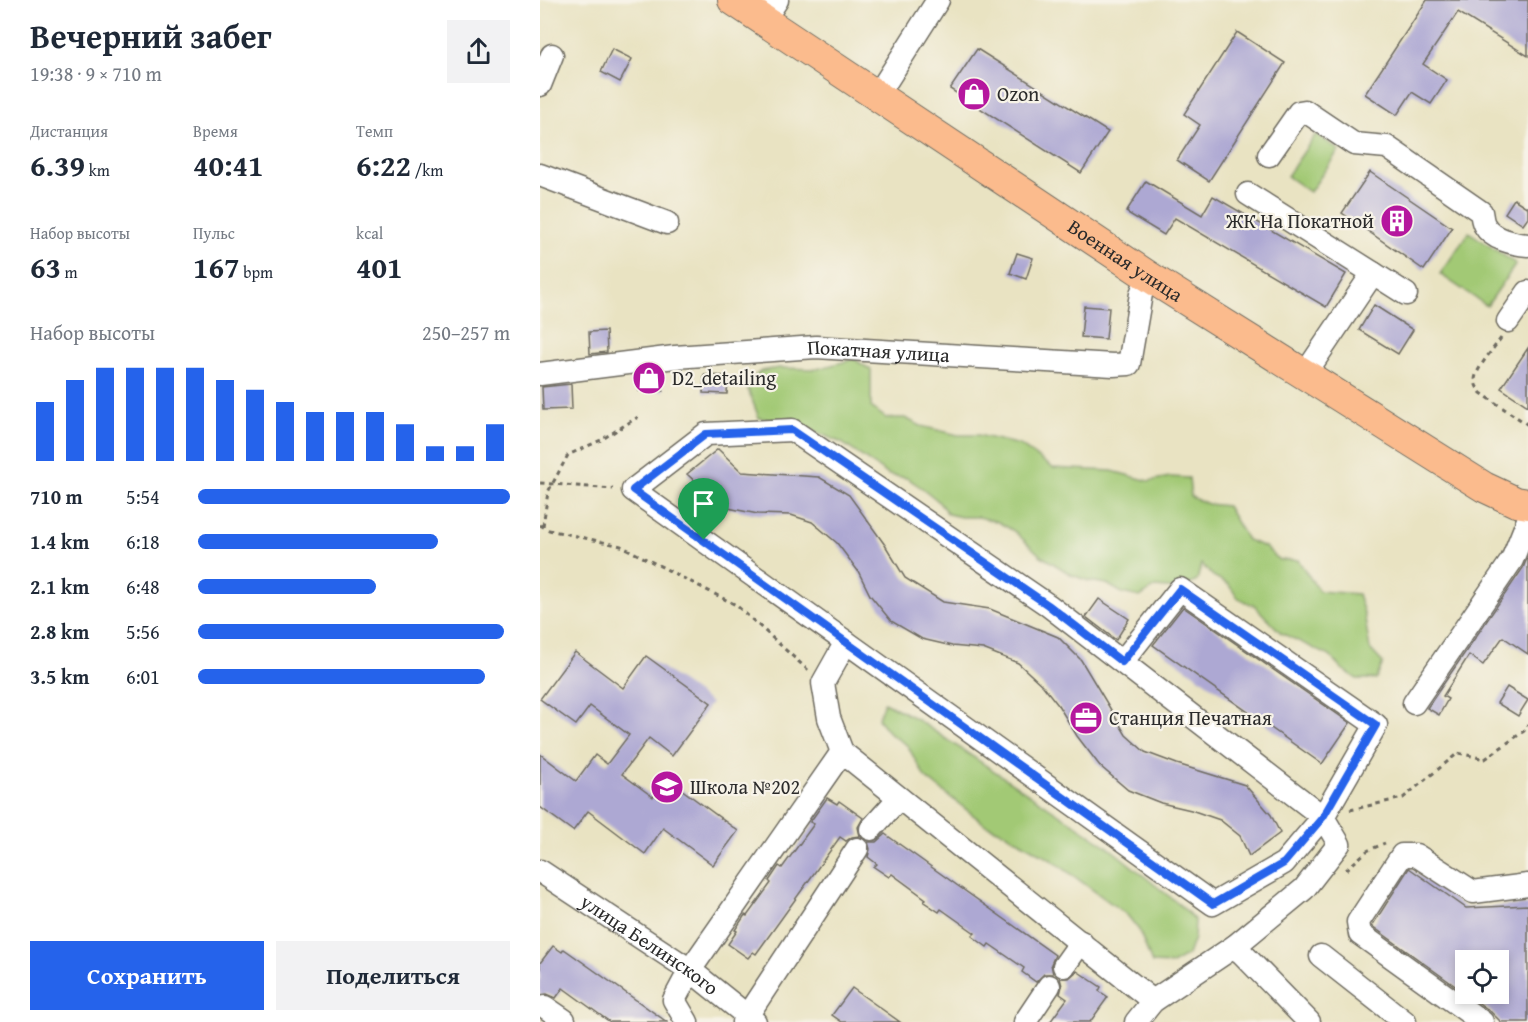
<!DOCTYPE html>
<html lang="ru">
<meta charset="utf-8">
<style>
body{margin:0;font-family:"Gentium Book Plus",serif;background:#f2f2f3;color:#1f2937;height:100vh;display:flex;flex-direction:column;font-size:22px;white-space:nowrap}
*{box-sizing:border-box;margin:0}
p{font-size:20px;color:#747a83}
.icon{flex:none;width:33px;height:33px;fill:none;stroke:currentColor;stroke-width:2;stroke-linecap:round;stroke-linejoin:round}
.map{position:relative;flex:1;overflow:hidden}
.panel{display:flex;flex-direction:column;background:#fff;width:540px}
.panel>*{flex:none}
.buttons{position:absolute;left:915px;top:950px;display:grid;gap:12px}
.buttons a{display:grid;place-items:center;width:54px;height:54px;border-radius:0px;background:#fff;box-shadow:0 3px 9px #0003;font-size:30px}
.pin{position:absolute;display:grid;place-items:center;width:51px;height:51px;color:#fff;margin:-62px -26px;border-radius:50% 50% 50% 0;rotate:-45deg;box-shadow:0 0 6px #0007}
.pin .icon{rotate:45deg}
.round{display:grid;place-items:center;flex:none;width:63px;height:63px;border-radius:0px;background:#f2f2f3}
.head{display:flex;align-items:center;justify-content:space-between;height:102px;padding:0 30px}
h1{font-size:33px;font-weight:700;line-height:45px}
.figures{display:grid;grid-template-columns:repeat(3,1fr);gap:9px;height:102px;padding:6px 30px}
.figures div{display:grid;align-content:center}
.figures b{font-size:30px;font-weight:700}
.figures small{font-size:16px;font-weight:400}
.figures p{font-size:16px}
.chart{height:168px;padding:12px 30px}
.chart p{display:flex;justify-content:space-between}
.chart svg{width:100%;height:108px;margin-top:6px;stroke:#2563eb;stroke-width:6}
.primary-button{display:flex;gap:12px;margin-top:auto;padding:12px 30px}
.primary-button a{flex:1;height:69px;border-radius:0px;background:#2563eb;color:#fff;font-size:24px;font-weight:700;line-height:69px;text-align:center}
.primary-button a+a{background:#f2f2f3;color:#1f2937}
ul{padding:0 30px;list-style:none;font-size:20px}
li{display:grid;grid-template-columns:96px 72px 1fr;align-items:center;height:45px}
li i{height:15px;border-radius:8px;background:#2563eb}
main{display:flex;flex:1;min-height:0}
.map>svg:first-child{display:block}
.green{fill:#a2c974;stroke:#667a50;stroke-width:1.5}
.building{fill:#ada8d3;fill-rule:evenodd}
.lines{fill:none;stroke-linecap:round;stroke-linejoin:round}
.minor-casing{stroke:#6e6b60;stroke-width:25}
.major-casing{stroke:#6e6b60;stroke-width:32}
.path{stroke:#6e6b60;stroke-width:3;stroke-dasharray:4.5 4.5;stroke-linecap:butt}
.minor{stroke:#fff;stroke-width:22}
.major{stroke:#fbbb8d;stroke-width:30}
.route-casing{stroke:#fff;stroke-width:12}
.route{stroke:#2563eb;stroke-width:8}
.labels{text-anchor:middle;stroke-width:4.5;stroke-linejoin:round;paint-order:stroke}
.poi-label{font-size:20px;fill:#2b2b2b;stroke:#f7f3e8;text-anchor:start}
.street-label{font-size:20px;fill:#2b2b2b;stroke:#f7f3e8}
</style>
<main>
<section class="panel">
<div class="head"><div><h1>Вечерний забег</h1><p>19:38 · 9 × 710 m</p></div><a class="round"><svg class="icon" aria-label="share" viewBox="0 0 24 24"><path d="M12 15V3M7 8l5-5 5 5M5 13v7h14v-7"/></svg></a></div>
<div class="figures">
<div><p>Дистанция</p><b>6.39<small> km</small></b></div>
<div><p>Время</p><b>40:41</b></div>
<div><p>Темп</p><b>6:22<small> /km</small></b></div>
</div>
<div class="figures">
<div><p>Набор высоты</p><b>63<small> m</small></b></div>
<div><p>Пульс</p><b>167<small> bpm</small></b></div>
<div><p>kcal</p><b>401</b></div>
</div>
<div class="chart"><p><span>Набор высоты</span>250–257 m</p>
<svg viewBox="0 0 160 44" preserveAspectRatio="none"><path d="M5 44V20M15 44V11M25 44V6M35 44V6M45 44V6M55 44V6M65 44V11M75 44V15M85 44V20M95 44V24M105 44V24M115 44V24M125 44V29M135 44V38M145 44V38M155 44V29"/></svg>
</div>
<ul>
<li><b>710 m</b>5:54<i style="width:100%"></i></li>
<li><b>1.4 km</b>6:18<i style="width:77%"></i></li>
<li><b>2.1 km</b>6:48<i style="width:57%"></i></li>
<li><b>2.8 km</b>5:56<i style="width:98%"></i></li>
<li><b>3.5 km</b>6:01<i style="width:92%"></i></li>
</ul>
<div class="primary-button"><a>Сохранить</a><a>Поделиться</a></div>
</section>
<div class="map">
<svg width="988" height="1022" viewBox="0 0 988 1022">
<rect width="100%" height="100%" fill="#f7f3e8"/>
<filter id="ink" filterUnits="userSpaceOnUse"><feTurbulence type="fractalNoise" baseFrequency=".0167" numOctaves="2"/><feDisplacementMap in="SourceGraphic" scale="12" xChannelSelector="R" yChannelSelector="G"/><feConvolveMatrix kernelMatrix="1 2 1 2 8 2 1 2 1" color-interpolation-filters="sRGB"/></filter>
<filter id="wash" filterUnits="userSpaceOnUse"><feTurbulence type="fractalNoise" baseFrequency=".008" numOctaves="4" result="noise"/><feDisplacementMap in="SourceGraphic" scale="24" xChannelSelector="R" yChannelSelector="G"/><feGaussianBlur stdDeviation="1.35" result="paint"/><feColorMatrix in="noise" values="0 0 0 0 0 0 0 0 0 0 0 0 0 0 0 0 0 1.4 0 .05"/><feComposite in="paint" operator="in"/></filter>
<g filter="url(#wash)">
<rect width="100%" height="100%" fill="#e9e3c2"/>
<g class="green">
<polygon points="776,134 799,150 770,192 747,176"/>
<polygon points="929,232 976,264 947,306 900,274"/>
<polygon points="314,359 331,370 331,407 346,418 365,418 381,426 418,435 438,435 480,445 513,468 572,471 609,481 630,477 649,478 651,497 668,504 687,506 707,540 725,547 739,560 758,560 779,591 818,594 824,613 830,649 843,663 836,679 817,679 802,669 790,656 741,633 715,606 698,598 688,584 673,576 661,564 657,581 640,589 615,587 600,597 582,593 567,584 549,581 532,575 501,556 474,531 458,522 439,517 421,517 408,514 397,500 382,488 367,478 349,475 302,443 253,422 219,418 206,384 221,371 239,368 277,369"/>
<polygon points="344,702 373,717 567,846 641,906 655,920 654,938 648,955 632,964 612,963 599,930 587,915 513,861 465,833 446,825 385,777 367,745 350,734 338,719"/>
</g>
<g id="blocks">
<g class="building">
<polygon points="887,0 988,0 988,56 918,12 883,64 907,80 891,104 872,92 857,115 825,94"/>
<polygon points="697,32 745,63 669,181 637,160 660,125 644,114"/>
<polygon points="72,49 92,59 80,82 61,72"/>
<polygon points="437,49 568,132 541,173 410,89"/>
<polygon points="830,172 912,228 884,270 802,213"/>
<polygon points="606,181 662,215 673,196 806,274 786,307 635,218 624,235 586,212"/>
<polygon points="974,199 988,208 988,218 983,225 965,213"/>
<polygon points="477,253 493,258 486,279 470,273"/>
<polygon points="834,305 873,330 858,354 819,330"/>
<polygon points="544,306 569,308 566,339 541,337"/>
<polygon points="66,331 67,352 50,354 49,332"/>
<polygon points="988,348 988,406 961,388"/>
<polygon points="123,372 123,391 99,391 99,375"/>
<polygon points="164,375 188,376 187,394 163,393"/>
<polygon points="31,384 32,409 3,410 2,387"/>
<polygon points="178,449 202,472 279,477 309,495 345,545 365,578 403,602 450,609 518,637 541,660 586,735 605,752 637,764 705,785 731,815 740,833 709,856 700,836 680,820 651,810 621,803 588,790 560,766 537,736 518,705 503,686 478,663 443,649 412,646 382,639 351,621 330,595 318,571 297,543 272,522 251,515 218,514 183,507 147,474"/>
<polygon points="988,556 988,654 963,637 943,665 929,655 903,696 908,699 899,715 887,708 983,568"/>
<polygon points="559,599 589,619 576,640 546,617"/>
<polygon points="643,607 810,723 782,764 613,645"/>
<polygon points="35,652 83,688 106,656 171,703 132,756 109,738 82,774 113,797 126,778 198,831 173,865 123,828 105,854 48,811 33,831 0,807 0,754 36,781 55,755 67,764 89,735 50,706 36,725 0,699"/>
<polygon points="967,687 988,700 978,716 957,703"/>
<polygon points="287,798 297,804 299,801 323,818 318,827 320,836 312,837 306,841 300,837 216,954 213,952 208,958 188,944 197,931 195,930 205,915 207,916 231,883 229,881 239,866 242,868 274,824 270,822"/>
<polygon points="345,834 515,955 511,964 513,974 504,974 496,982 482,972 484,968 449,944 447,947 432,936 435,933 401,909 399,912 384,902 386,899 352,874 349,877 334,867 337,864 328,857 330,849 328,842 336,842"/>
<path d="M869,868l57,40 62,-3v117h-27l-11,-11 -118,-85zM926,960h32v33h-32z"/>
<polygon points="13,946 22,952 24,949 127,1022 70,1022 23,988 16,998 7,994 0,995 0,963"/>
<polygon points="537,971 561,987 559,991 568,997 550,1022 510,1022 527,999 520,994 522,986 520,978 529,978"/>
<polygon points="312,988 360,1022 302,1022 292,1015"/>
</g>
</g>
</g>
<g filter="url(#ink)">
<use href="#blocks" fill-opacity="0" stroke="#6e6b60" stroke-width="1.5"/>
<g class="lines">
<defs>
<g id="minor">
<polyline points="224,20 237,0"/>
<polyline points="0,85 12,55"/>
<polyline points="337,96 398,0"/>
<path d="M729,155l30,-43 6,-1 49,33 33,3 94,65c1,4 1,10 4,14 7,13 29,18 43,19"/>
<polyline points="0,175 127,223"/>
<polyline points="708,194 833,273"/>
<polyline points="968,321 988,292"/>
<path id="s1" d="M0,374l135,-17 141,-10 297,18 16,-1 12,-70 7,-18"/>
<polyline points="765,374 833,273 866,294"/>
<polyline points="582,662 640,589 836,725 783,817 744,863 673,904 93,490 166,434 252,430 508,605 783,817 799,844 764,889 695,946 613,1001 596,1022"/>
<polyline points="874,703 972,560 988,520"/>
<polyline points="302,752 289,718 283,683 306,642"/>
<polyline points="331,829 359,798"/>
<path id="s2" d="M0,871l150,99 65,52"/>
<polyline points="695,946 769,1022"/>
<polyline points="781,956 865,1022"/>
<polyline points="524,966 541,942"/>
<polyline points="5,1007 24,1020"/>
<polyline points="147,1022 134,1000 150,970 302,752 613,1001"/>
<polyline points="203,1022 317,849"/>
<polyline points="485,1022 509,986"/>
<polyline points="942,1022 820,934 818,922 862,855 876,855 933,892 988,885"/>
</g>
<g id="major">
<path id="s3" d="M193,0l415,276 336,211 32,15 12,2"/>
</g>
</defs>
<use href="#minor" class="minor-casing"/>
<use href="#major" class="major-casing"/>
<g class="path">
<path d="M961,338c-7,10 -26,32 -26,42 0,5 3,9 6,13l47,32"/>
<polyline points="0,483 73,489"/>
<polyline points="0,525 9,530 81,546 196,605 268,670"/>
<polyline points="3,526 8,492 28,455 61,440 98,417"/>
<polyline points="810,810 863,798 918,753 945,759 984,731 988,725"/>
<polyline points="806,870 827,851 845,843"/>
</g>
<use href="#minor" class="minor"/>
<use href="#major" class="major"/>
</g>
</g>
<g class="lines" filter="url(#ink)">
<defs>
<polygon id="route" points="252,430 508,605 582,662 640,589 836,725 783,817 744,863 673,904 93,490 166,434"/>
</defs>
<use href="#route" class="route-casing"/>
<use href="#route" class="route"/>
</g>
<defs>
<symbol id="shop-disc" viewBox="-11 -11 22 22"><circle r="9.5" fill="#b5179e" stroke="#f7f3e8"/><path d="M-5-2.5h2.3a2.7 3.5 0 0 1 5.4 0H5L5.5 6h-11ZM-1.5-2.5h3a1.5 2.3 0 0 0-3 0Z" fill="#fff"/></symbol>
<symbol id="building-disc" viewBox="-11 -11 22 22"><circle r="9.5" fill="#b5179e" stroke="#f7f3e8"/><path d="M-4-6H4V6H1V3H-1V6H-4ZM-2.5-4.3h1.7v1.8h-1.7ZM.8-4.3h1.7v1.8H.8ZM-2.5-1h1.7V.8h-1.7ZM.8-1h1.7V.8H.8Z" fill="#fff"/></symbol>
<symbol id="office-disc" viewBox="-11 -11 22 22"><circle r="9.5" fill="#b5179e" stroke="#f7f3e8"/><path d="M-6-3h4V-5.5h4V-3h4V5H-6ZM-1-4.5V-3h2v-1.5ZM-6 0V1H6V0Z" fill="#fff"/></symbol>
<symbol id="school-disc" viewBox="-11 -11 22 22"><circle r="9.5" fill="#b5179e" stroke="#f7f3e8"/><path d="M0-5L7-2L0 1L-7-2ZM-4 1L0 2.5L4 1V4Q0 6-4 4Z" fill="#fff"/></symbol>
</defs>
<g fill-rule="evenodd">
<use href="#shop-disc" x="415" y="75" width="38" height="38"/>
<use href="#building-disc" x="838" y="202" width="38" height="38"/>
<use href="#shop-disc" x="90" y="359" width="38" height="38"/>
<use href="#office-disc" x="527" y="699" width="38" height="38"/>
<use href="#school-disc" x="108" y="768" width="38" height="38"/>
</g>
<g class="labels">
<g class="poi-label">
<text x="457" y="101">Ozon</text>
<text x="834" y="228" text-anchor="end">ЖК На Покатной</text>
<text x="132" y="385">D2_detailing</text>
<text x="569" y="725">Станция Печатная</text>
<text x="150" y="794">Школа №202</text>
</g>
<g class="street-label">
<text dy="7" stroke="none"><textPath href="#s3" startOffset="471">Военная улица</textPath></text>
<text dy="7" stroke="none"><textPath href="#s1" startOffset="340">Покатная улица</textPath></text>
<text dy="7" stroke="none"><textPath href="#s2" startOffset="132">улица Белинского</textPath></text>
</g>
</g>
</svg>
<div class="buttons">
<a><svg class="icon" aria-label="locate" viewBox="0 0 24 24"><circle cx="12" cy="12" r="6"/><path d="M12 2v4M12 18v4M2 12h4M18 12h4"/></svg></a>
</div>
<div class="pin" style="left:164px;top:540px;background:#1e9e55"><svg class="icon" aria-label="arrive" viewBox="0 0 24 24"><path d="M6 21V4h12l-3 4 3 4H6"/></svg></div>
</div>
</main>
